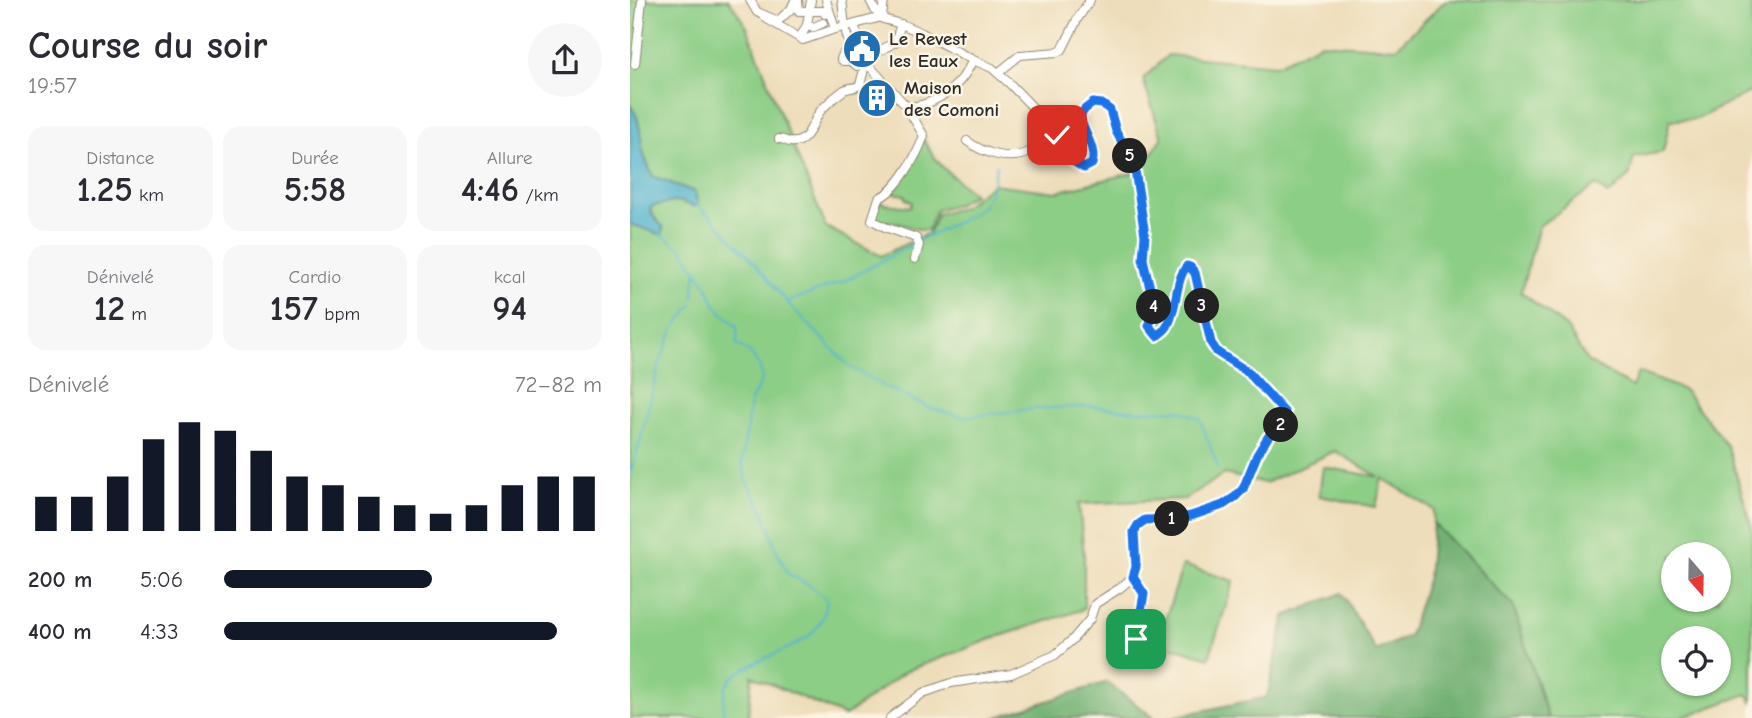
<!DOCTYPE html>
<html lang="fr">
<meta charset="utf-8">
<style>
body{margin:0;font-family:"Comic Neue",sans-serif;background:#f7f7f7;color:#2b2b33;height:100vh;display:flex;flex-direction:column;font-size:26px;white-space:nowrap}
*{box-sizing:border-box;margin:0}
p{font-size:23px;color:#7c7c81}
.icon{flex:none;width:38px;height:38px;fill:none;stroke:currentColor;stroke-width:2;stroke-linecap:round;stroke-linejoin:round}
.map{position:relative;flex:1;overflow:hidden}
.side{display:flex;flex-direction:column;background:#fff;width:630px}
.side>*{flex:none}
.needle{width:46px;rotate:160deg}
.buttons{position:absolute;left:1031px;top:542px;display:grid;gap:14px}
.buttons a{display:grid;place-items:center;width:70px;height:70px;border-radius:50%;background:#fff;box-shadow:0 2px 5px #0004;font-size:35px}
.pin{position:absolute;display:grid;place-items:center;width:60px;height:60px;color:#fff;margin:-30px;border-radius:14px;box-shadow:0 4px 10px #0006}
.km{position:absolute;width:35px;height:35px;margin:-18px;border-radius:50%;background:#222;color:#fff;font-size:19px;line-height:35px;text-align:center}
.round{display:grid;place-items:center;flex:none;width:74px;height:74px;border-radius:37px;background:#f7f7f7}
.summary{display:flex;align-items:center;justify-content:space-between;height:119px;padding:0 28px}
h1{font-size:38px;font-weight:700;line-height:52px}
.figures{display:grid;grid-template-columns:repeat(3,1fr);gap:10px;height:119px;padding:7px 28px}
.figures div{display:grid;align-content:center;border-radius:18px;background:#f7f7f7;text-align:center}
.figures b{font-size:35px;font-weight:700}
.figures small{font-size:19px;font-weight:400}
.figures p{font-size:19px}
.chart{height:196px;padding:14px 28px}
.chart p{display:flex;justify-content:space-between}
.chart svg{width:100%;height:126px;margin-top:7px;stroke:#111827;stroke-width:6}
ul{padding:0 28px;list-style:none;font-size:23px}
li{display:grid;grid-template-columns:112px 84px 1fr;align-items:center;height:52px}
li i{height:18px;border-radius:9px;background:#111827}
main{display:flex;flex:1;min-height:0}
.map>svg:first-child{display:block}
.green{fill:#8dce86;stroke:#5c7c58;stroke-width:2;fill-rule:evenodd}
.forest{fill:#72b173;stroke:#4e6e4f;stroke-width:2}
.water{fill:#50b3cf;stroke:#3e6f7d;stroke-width:2}
.lines{fill:none;stroke-linecap:round;stroke-linejoin:round}
.stream{stroke:#50b3cf;stroke-width:2}
.minor-casing{stroke:#8c8472;stroke-width:10}
.minor{stroke:#fff;stroke-width:8}
.route-casing{stroke:#fff;stroke-width:14}
.route{stroke:#1a73e8;stroke-width:9}
.labels{text-anchor:middle;stroke-width:5;stroke-linejoin:round;paint-order:stroke}
.poi-label{font-size:19px;font-weight:bold;fill:#2b2b2b;stroke:#fcf5e5;text-anchor:start}
</style>
<main>
<section class="side">
<div class="summary"><div><h1>Course du soir</h1><p>19:57</p></div><a class="round"><svg class="icon" aria-label="share" viewBox="0 0 24 24"><path d="M12 15V3M7 8l5-5 5 5M5 13v7h14v-7"/></svg></a></div>
<div class="figures">
<div><p>Distance</p><b>1.25<small> km</small></b></div>
<div><p>Durée</p><b>5:58</b></div>
<div><p>Allure</p><b>4:46<small> /km</small></b></div>
</div>
<div class="figures">
<div><p>Dénivelé</p><b>12<small> m</small></b></div>
<div><p>Cardio</p><b>157<small> bpm</small></b></div>
<div><p>kcal</p><b>94</b></div>
</div>
<div class="chart"><p><span>Dénivelé</span>72–82 m</p>
<svg viewBox="0 0 160 44" preserveAspectRatio="none"><path d="M5 44V32M15 44V32M25 44V25M35 44V12M45 44V6M55 44V9M65 44V16M75 44V25M85 44V28M95 44V32M105 44V35M115 44V38M125 44V35M135 44V28M145 44V25M155 44V25"/></svg>
</div>
<ul>
<li><b>200 m</b>5:06<i style="width:55%"></i></li>
<li><b>400 m</b>4:33<i style="width:88%"></i></li>
</ul>
</section>
<div class="map">
<svg width="1122" height="718" viewBox="0 0 1122 718">
<rect width="100%" height="100%" fill="#fcf5e5"/>
<filter id="ink" filterUnits="userSpaceOnUse"><feTurbulence type="fractalNoise" baseFrequency=".0143" numOctaves="2"/><feDisplacementMap in="SourceGraphic" scale="14" xChannelSelector="R" yChannelSelector="G"/><feConvolveMatrix kernelMatrix="1 2 1 2 8 2 1 2 1" color-interpolation-filters="sRGB"/></filter>
<filter id="wash" filterUnits="userSpaceOnUse"><feTurbulence type="fractalNoise" baseFrequency=".00686" numOctaves="4" result="noise"/><feDisplacementMap in="SourceGraphic" scale="28" xChannelSelector="R" yChannelSelector="G"/><feGaussianBlur stdDeviation="1.57" result="paint"/><feColorMatrix in="noise" values="0 0 0 0 0 0 0 0 0 0 0 0 0 0 0 0 0 1.4 0 .05"/><feComposite in="paint" operator="in"/></filter>
<g filter="url(#wash)">
<rect width="100%" height="100%" fill="#eeddba"/>
<g class="green">
<path d="M0,0h99l18,27 31,81 48,119 55,29 48,-23 8,-19 24,-6 32,-24 63,8 84,-21 22,-33 -19,-59 25,-24 108,10 45,-22 75,5 50,-48h306v91l-55,28 -27,1 -7,32 -29,5 -5,19 -21,19 -12,-10 -57,41 -18,66 46,36 20,33 45,26 6,-15 46,18 44,57 24,80v175l-5,-8 -66,24h-133l-35,-112 -80,-83 1,-13 -52,-32 -6,29 -57,-11 4,-29 56,10 -44,-26 -70,32 -41,-9 -39,25 -106,5 5,52v53l-87,28 -91,34 -61,45 -93,-40 -4,42h-118v-494l33,3 -10,-11 -3,-7 2,-3 26,-5 15,5 2,-14 -43,-16c-2,-7 -6,-14 -8,-21 -5,-18 -2,-34 -14,-50zM1043,555h45v45h-45zM1043,639h45v45h-45z"/>
<path d="M294,140c13,26 28,36 50,54l-16,10 -22,6 -8,20c-17,1 -29,-11 -48,-8l-5,-3 4,-18 6,3 25,3 2,-5 -6,-3 -1,-4 -13,-2z"/>
<polygon points="553,565 604,581 579,658 528,642"/>
</g>
<g class="forest">
<polygon points="803,523 883,606 918,718 538,718 637,697 655,616 712,593 746,651 779,636 798,577"/>
<polygon points="477,682 524,718 363,718 364,718"/>
</g>
<path class="water" d="M0,105c12,15 9,32 14,50 2,7 6,14 8,21l43,16 3,14h-5l-15,-5 -26,5 -2,3 3,7 10,11 -1,8 -32,-11z"/>
<g class="lines">
<g class="stream">
<polyline points="66,204 81,217 126,264 157,302 219,366 258,388 300,408 334,417 403,409 462,406 505,411 549,410 570,419 588,467"/>
<path d="M30,234l21,14 25,36 10,22 21,21v17l14,10 9,13 2,12 -12,24 -8,61 4,17 17,29 14,42 11,22 21,11 18,14c-4,49 -52,49 -84,71 -4,3 -11,6 -13,10 -8,10 -6,27 -7,38"/>
<path d="M290,240c14,-7 57,-25 64,-36 8,-12 10,-24 12,-38"/>
<polyline points="64,298 64,285 67,272"/>
<polyline points="157,302 217,280 285,243"/>
<polyline points="0,474 10,442 29,365 43,330 63,304"/>
</g>
</g>
</g>
<g filter="url(#ink)">
<g class="lines">
<defs>
<g id="minor">
<polyline points="120,0 127,12 148,21 161,9 165,0"/>
<polyline points="168,0 169,11 193,11 195,14"/>
<polyline points="196,0 205,29"/>
<path d="M212,0c3,20 1,49 22,60l42,46 18,30c-7,19 -26,54 -45,62l-7,22 13,7 31,11 3,7 -4,14"/>
<path d="M240,0l5,10 8,9 18,5 21,9 51,27 19,8 17,15 35,36 23,29 6,13 11,7 8,-4c4,-16 -9,-31 -12,-48l5,-7 8,-6 9,1 8,6 6,21 18,34 11,70 -2,24 12,50 -6,17 8,10c3,-3 7,-5 9,-8 11,-17 9,-49 21,-62l3,1 5,6 14,67 8,12 31,20 16,19 20,20 1,9 -17,17 -11,18 -14,34 -8,8 -12,8 -32,11 -15,3 -31,1 -7,5 -4,7 2,35 -3,10 11,17 -8,45 10,10 19,5"/>
<polyline points="134,15 137,19 173,40 202,30 252,17"/>
<polyline points="252,17 254,0"/>
<polyline points="224,25 231,43"/>
<polyline points="176,27 184,27 193,23"/>
<polyline points="170,38 177,25 181,0"/>
<polyline points="222,49 213,54 211,59 213,61 221,61 227,66 234,63"/>
<polyline points="234,60 265,42 271,24"/>
<polyline points="5,64 12,0"/>
<polyline points="368,73 390,55 428,52 432,50 448,18 460,0"/>
<path d="M276,106c17,3 39,-10 51,-22 7,-7 12,-16 16,-24"/>
<path d="M149,139c4,0 7,2 11,3 21,3 22,-24 33,-34 6,-6 14,-13 21,-18 6,-3 10,-1 16,-5l4,-16v-9"/>
<path d="M337,141c16,12 41,20 60,12 11,-5 19,-14 27,-22"/>
<polyline points="260,718 293,693 321,683 381,674 425,655 443,639 460,619 465,604 490,588 503,577"/>
</g>
</defs>
<use href="#minor" class="minor-casing"/>
<use href="#minor" class="minor"/>
</g>
</g>
<g class="lines" filter="url(#ink)">
<defs>
<path id="route" d="M427,135l10,13 6,13 11,7 8,-4c5,-16 -9,-31 -12,-48l5,-7 8,-6 9,1 8,6 6,21 18,33 11,71 -2,24 12,50 -6,17 8,10c3,-3 7,-5 9,-8 11,-16 9,-49 21,-62l3,1 5,6 16,70 6,9 31,20 37,41v7l-17,17 -11,18 -14,34 -8,8 -12,8 -32,11 -15,3 -31,1 -7,5 -4,7 2,35 -3,10 11,17 -8,45"/>
</defs>
<use href="#route" class="route-casing"/>
<use href="#route" class="route"/>
</g>
<defs>
<symbol id="civic-disc" viewBox="-11 -11 22 22"><circle r="9.5" fill="#1f6fb2" stroke="#fcf5e5"/><path d="M-.6-6.5H3V-4.5H.6V-3L4-1V1h2V6H-6V1h2V-1L-.6-3ZM-1.2 2.5V6h2.4V2.5Z" fill="#fff"/></symbol>
<symbol id="building-disc" viewBox="-11 -11 22 22"><circle r="9.5" fill="#1f6fb2" stroke="#fcf5e5"/><path d="M-4-6H4V6H1V3H-1V6H-4ZM-2.5-4.3h1.7v1.8h-1.7ZM.8-4.3h1.7v1.8H.8ZM-2.5-1h1.7V.8h-1.7ZM.8-1h1.7V.8H.8Z" fill="#fff"/></symbol>
</defs>
<g fill-rule="evenodd">
<use href="#civic-disc" x="210" y="27" width="44" height="44"/>
<use href="#building-disc" x="225" y="76" width="44" height="44"/>
</g>
<g class="labels">
<g class="poi-label">
<text x="259" y="45">Le Revest<tspan x="259" dy="22">les Eaux</tspan></text>
<text x="274" y="94">Maison<tspan x="274" dy="22">des Comoni</tspan></text>
</g>
</g>
</svg>
<div class="buttons">
<a><svg class="needle" viewBox="-14 -14 28 28"><path d="M0-13l5 13h-10z" fill="#e53935"/><path d="M0 13l5-13h-10z" fill="#7c7c81"/></svg></a>
<a><svg class="icon" aria-label="locate" viewBox="0 0 24 24"><circle cx="12" cy="12" r="6"/><path d="M12 2v4M12 18v4M2 12h4M18 12h4"/></svg></a>
</div>
<div class="pin" style="left:506px;top:639px;background:#1e9e55"><svg class="icon" aria-label="arrive" viewBox="0 0 24 24"><path d="M6 21V4h12l-3 4 3 4H6"/></svg></div>
<div class="pin" style="left:427px;top:135px;background:#d93025"><svg class="icon" aria-label="check" viewBox="0 0 24 24"><path d="M5 12l5 5 9-10"/></svg></div>
<b class="km" style="left:542px;top:519px">1</b>
<b class="km" style="left:651px;top:425px">2</b>
<b class="km" style="left:572px;top:306px">3</b>
<b class="km" style="left:524px;top:307px">4</b>
<b class="km" style="left:500px;top:156px">5</b>
</div>
</main>
